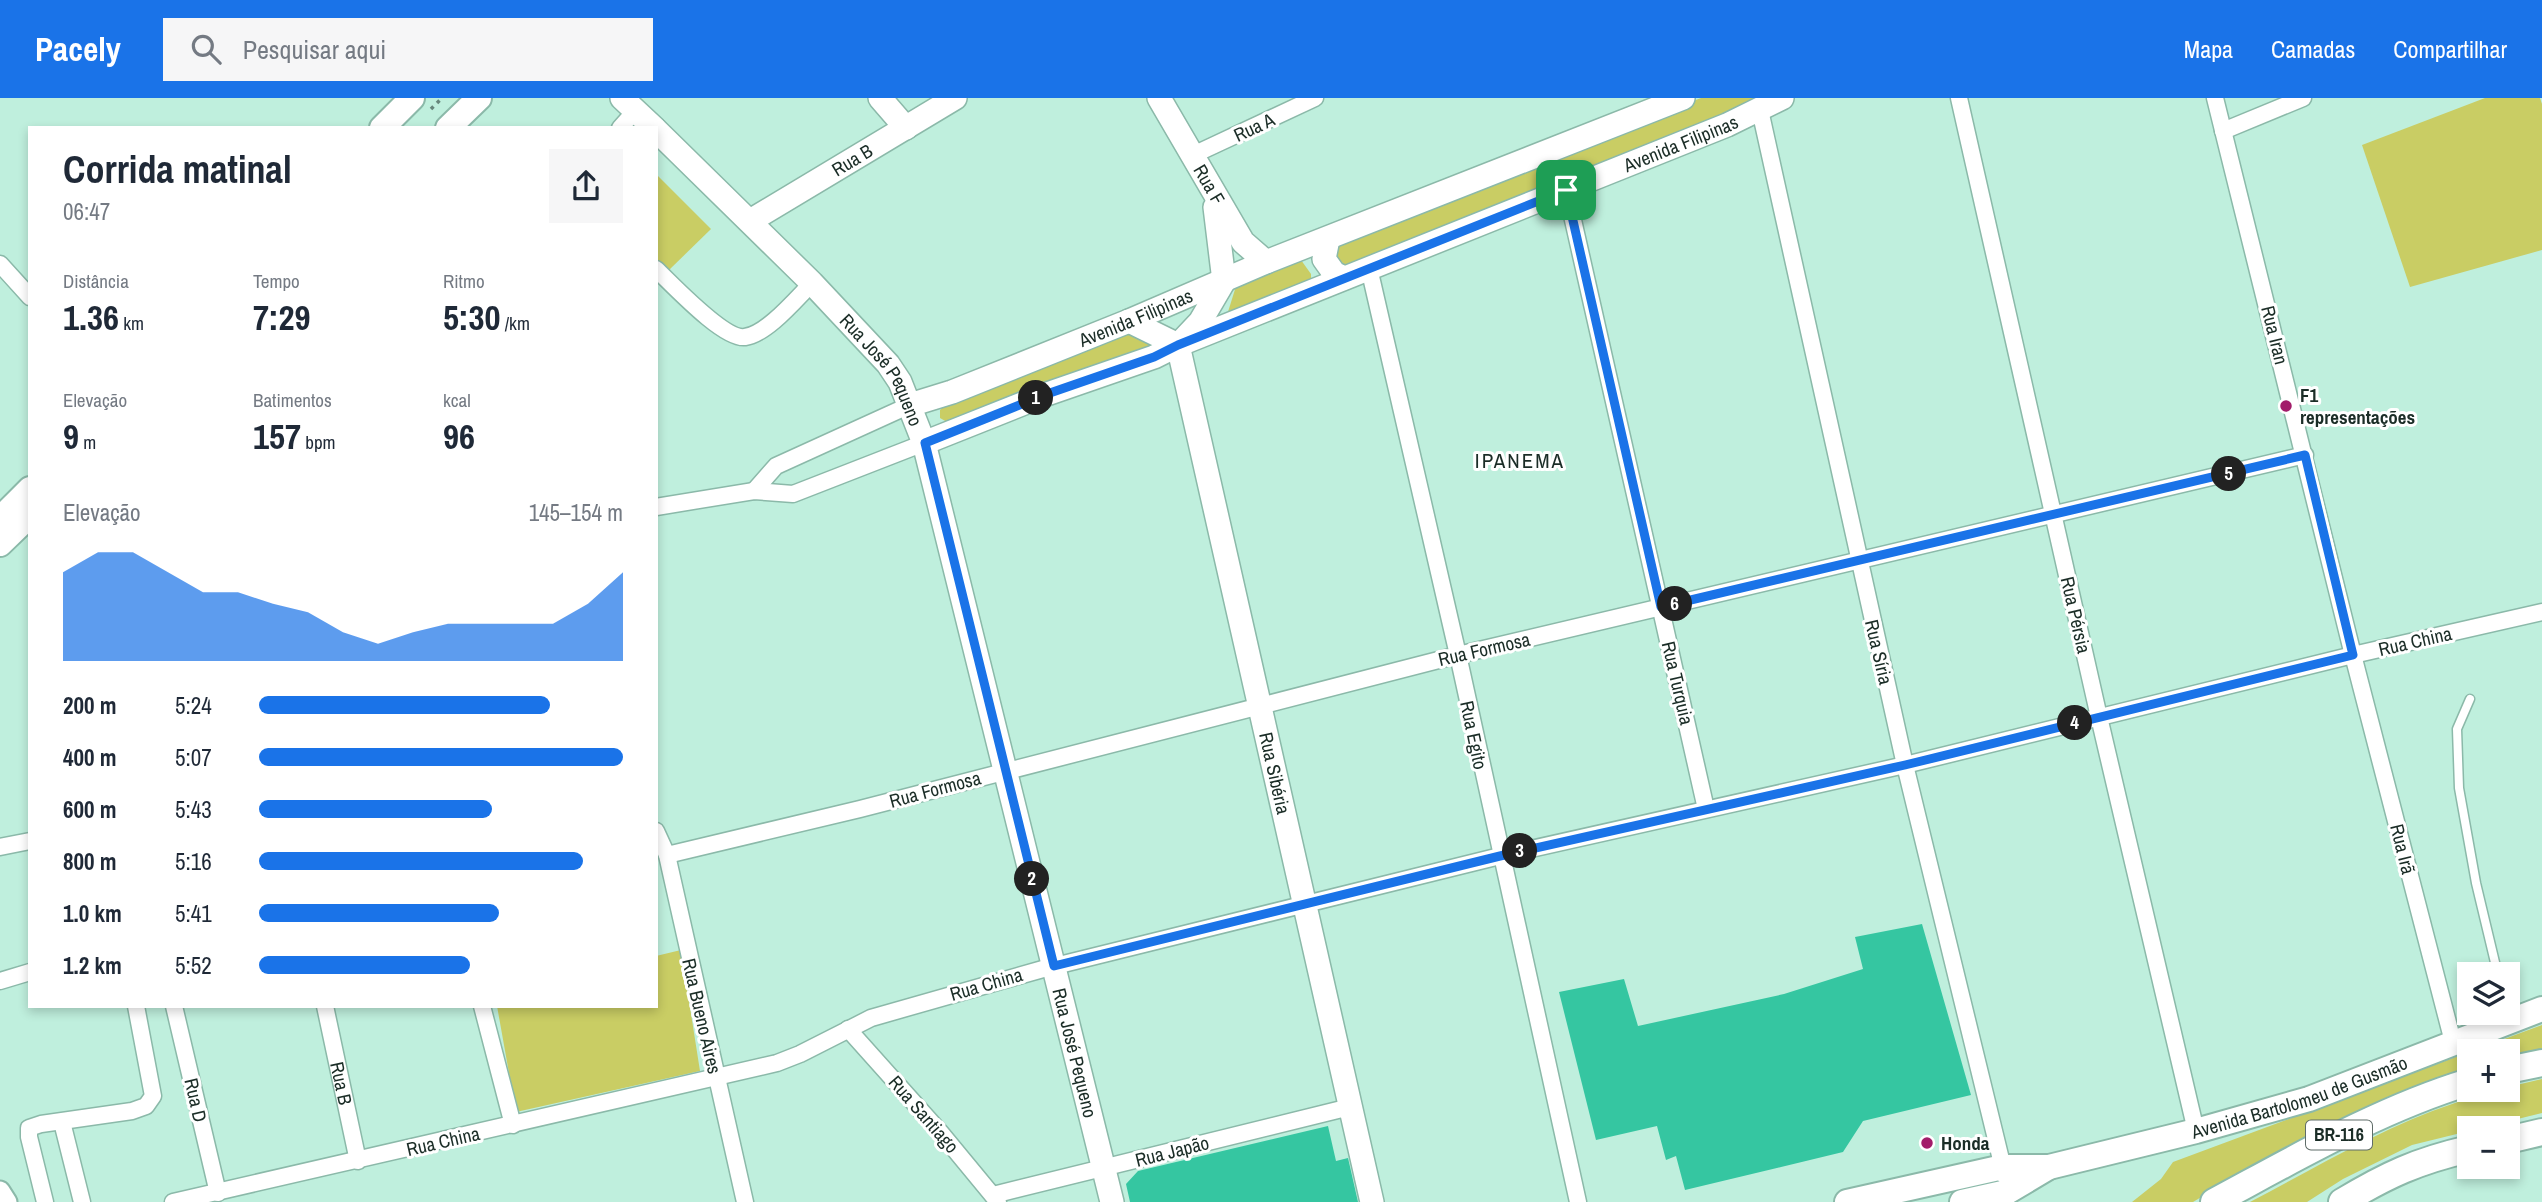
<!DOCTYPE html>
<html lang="pt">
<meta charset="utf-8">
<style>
body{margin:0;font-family:"Archivo Narrow",sans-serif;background:#f6f6f7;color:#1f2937;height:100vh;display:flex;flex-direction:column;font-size:26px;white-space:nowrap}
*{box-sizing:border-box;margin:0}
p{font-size:23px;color:#747a83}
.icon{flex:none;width:38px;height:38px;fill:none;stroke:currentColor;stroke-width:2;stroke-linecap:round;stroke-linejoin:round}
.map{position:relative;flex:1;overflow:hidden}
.sheet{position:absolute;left:28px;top:28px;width:630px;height:882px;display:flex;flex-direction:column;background:#fff;border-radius:0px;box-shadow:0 4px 10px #0003}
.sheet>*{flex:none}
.controls{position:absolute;left:2457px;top:864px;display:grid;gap:14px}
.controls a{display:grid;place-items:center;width:63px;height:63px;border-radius:0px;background:#fff;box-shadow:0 4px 10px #0003;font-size:35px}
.pin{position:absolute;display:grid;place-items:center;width:60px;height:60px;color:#fff;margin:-30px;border-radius:14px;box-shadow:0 4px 10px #0006}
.km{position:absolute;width:35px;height:35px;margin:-18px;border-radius:50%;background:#222;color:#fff;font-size:19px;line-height:35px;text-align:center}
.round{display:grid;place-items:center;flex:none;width:74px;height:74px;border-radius:0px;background:#f6f6f7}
.headline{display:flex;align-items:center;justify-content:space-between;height:119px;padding:0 35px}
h1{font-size:38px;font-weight:700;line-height:52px}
.figures{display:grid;grid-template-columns:repeat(3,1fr);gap:10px;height:119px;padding:7px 35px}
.figures div{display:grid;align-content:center}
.figures b{font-size:35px;font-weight:700}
.figures small{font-size:19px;font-weight:400}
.figures p{font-size:19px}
.chart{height:196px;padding:14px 35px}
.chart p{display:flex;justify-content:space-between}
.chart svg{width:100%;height:126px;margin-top:7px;fill:#1a73e8;opacity:.7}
ul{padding:0 35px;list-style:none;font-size:23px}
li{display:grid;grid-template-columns:112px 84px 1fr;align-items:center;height:52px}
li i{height:18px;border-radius:9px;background:#1a73e8}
header{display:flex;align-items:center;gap:42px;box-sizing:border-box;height:98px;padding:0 35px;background:#1a73e8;color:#fff}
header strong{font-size:33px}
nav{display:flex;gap:38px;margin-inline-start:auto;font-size:24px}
.search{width:490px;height:63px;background:#f6f6f7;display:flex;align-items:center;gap:18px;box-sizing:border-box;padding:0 24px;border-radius:0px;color:#747a83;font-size:26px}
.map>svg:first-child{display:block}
.green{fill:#c9cd64}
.building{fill:#35c6a1}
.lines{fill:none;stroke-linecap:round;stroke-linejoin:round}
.service-casing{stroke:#8bb9a9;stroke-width:11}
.minor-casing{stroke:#8bb9a9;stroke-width:19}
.tertiary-casing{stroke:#8bb9a9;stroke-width:23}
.secondary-casing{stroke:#8bb9a9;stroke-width:26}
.primary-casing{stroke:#8bb9a9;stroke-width:28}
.trunk-casing{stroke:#8bb9a9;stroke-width:30}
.path{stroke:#66867b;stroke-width:3.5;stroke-dasharray:3.5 5;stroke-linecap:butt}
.service{stroke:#fff;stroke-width:8}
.minor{stroke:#fff;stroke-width:16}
.tertiary{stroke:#fff;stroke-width:19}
.secondary{stroke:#fff;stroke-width:23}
.primary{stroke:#fff;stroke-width:24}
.trunk{stroke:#fff;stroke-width:26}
.route-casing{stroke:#fff;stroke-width:14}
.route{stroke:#1a73e8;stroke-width:9}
.poi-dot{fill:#a21c6a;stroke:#fff;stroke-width:2.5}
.labels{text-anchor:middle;stroke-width:6;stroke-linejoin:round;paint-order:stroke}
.shield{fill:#fff;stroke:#5f6c68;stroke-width:2}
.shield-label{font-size:18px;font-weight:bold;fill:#1b2d27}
.street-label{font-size:19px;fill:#1b2d27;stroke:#fff}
.poi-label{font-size:19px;font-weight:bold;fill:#1b2d27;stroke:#fff;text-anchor:start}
.neighbourhood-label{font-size:21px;letter-spacing:2px;fill:#1b2d27;stroke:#fff}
</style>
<header>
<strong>Pacely</strong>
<div class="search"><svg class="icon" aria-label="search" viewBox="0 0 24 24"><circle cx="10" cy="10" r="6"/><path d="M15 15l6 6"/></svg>Pesquisar aqui</div>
<nav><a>Mapa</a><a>Camadas</a><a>Compartilhar</a></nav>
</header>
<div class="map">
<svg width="2542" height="1104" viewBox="0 0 2542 1104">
<rect width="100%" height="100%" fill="#bfefdd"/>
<g class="green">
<path d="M1701,0h68l-420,170c-11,-7 -14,-13 -13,-26z"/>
<polygon points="2485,0 2540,0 2542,6 2542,152 2410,189 2362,47"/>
<polygon points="656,76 711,131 668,173 656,162"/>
<polygon points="1301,162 1311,176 1311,184 1227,217 1237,185"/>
<polygon points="1121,233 1142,238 1152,248 947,324 940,320 940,312 945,307"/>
<polygon points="681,852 700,973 516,1014 497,908 656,908 656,858"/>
<polygon points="2542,927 2542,952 2508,960 2508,954 2469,954 2469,971 2437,981 2386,1001 2255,1067 2193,1104 2132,1104 2161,1081 2173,1064"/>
<path d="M2542,981v34l-130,32 -69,34 -36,23h-57c67,-35 133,-75 205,-99 18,-6 34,-13 53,-13v-3z"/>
</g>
<g class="building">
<polygon points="1922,826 1971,997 1863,1023 1843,1054 1685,1092 1676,1058 1666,1062 1657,1028 1596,1042 1559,894 1624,881 1638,928 1784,896 1863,871 1855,839"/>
<polygon points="1328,1028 1336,1063 1348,1060 1358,1104 1130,1104 1126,1086 1138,1073"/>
</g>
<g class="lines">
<defs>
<polyline id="service" points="2470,601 2457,631 2459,690 2476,785 2498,877"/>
<g id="minor">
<polyline points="1959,0 2099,619 2196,1033"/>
<polyline points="2215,0 2353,557 2453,944"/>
<polyline points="1760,12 1905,667 2005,1078"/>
<polyline points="620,30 636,12"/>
<polyline points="2223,33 2303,0"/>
<polyline points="1193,57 1315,0"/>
<polyline points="1566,91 1706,711"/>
<polyline points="0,166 30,199"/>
<polyline points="1369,170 1458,557 1578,1104"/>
<path d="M656,171c17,16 68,71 89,68 22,-3 51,-38 67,-54"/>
<polyline points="754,393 776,368 910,307"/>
<polyline points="656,409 754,393 793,396 924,345"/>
<polyline points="656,733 667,757 745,1104"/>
<polyline points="0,749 30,743"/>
<polyline points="667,757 860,711 1458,557 2305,357"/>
<polyline points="0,883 30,874"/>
<polyline points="174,908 218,1095"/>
<path id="s1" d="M325,908l33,155"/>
<polyline points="482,908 513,1027"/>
<polyline points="848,931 941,1035 998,1104"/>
<polyline points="62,1024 82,1104"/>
<polyline points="993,1097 1350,1009"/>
<polyline points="45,1104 29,1039 29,1030 41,1026 132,1013 146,1008 153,998 136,908"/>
<polyline points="173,1104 777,965 800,956 871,920 1043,871 1500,758 1905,667 2353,557 2542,514"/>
</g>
<polyline id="tertiary" points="0,1093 7,1104"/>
<g id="secondary">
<polyline points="622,0 654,30"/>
<polyline points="880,0 906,30"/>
<path id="s2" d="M1159,0l84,144 23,20"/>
<path id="s3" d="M656,32l156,153 76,81 12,18 24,61 188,759"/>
<path id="s4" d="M750,123l205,-123"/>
<polyline points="1328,141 1324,161 1334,175 1344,180"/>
<polyline points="1129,223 1178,247"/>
<polyline points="1183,242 1200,224 1224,183 1215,109"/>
<path id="s5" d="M1178,247l194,857"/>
<path id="s6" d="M910,307l42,-13 177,-71 137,-59 417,-164"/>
<path id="s7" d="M924,345l123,-49 107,-37 24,-12 549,-220 55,-27"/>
</g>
<g id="primary">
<polyline points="382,30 412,0"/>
<polyline points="448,30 479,0"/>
<polyline points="0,421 30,391"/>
<polyline points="0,446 30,417"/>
<path id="s8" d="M1847,1104l156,-35h46l147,-36 113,-32 233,-90"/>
<polyline points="1962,1104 2007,1094 2049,1069"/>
</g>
<g id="trunk">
<polyline points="2508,972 2542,965"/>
<polyline points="2508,1042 2542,1034"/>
<path d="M2214,1104c82,-44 166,-93 255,-120"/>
<path d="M2342,1104c45,-27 75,-41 127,-53"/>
</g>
</defs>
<use href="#service" class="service-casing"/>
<use href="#minor" class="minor-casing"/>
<use href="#tertiary" class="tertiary-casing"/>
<use href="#secondary" class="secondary-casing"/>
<use href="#primary" class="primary-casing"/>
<use href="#trunk" class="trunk-casing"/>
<polyline class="path" points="431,11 442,0"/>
<use href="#service" class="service"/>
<use href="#minor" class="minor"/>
<use href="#tertiary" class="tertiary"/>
<use href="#secondary" class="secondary"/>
<use href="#primary" class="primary"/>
<use href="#trunk" class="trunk"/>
</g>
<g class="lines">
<defs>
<polygon id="route" points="1566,92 1661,509 2305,357 2353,557 1905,667 1500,758 1054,868 925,345 1047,296 1154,259 1178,247"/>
</defs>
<use href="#route" class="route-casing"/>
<use href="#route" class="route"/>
</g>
<g class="poi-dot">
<circle cx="2286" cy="308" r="7"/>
<circle cx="1927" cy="1045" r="7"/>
</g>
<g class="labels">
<rect class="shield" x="2306" y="1022.5" width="66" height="29" rx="5"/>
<g class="shield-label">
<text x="2339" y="1043">BR-116</text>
</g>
<g class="street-label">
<text transform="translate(1254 29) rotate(-25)" y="7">Rua A</text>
<text dy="7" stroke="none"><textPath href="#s7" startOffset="814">Avenida Filipinas</textPath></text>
<text dy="7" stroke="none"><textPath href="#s4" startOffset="119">Rua B</textPath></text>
<text dy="7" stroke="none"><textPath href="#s2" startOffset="100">Rua F</textPath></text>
<text dy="7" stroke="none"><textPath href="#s6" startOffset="242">Avenida Filipinas</textPath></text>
<text transform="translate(2275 237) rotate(76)" y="7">Rua Iran</text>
<text dy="7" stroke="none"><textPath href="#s3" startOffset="331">Rua José Pequeno</textPath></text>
<text transform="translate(2076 517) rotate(77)" y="7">Rua Pérsia</text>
<text transform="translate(2415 543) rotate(-13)" y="7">Rua China</text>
<text transform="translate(1484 551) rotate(-13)" y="7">Rua Formosa</text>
<text transform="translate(1879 554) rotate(77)" y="7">Rua Síria</text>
<text transform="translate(1678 585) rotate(77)" y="7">Rua Turquia</text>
<text transform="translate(1474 637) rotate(78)" y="7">Rua Egito</text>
<text dy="7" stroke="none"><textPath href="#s5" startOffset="439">Rua Sibéria</textPath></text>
<text transform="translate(935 691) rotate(-15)" y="7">Rua Formosa</text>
<text transform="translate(2403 751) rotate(76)" y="7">Rua Irã</text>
<text transform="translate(986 886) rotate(-16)" y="7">Rua China</text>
<text transform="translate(702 918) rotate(77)" y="7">Rua Bueno Aires</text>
<text dy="7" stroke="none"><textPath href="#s3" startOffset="1045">Rua José Pequeno</textPath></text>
<text dy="7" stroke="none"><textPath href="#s1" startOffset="79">Rua B</textPath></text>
<text dy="7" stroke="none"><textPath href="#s8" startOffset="466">Avenida Bartolomeu de Gusmão</textPath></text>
<text transform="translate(196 1002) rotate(77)" y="7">Rua D</text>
<text transform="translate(924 1016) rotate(49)" y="7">Rua Santiago</text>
<text transform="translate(443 1043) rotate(-13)" y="7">Rua China</text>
<text transform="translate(1172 1053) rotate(-14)" y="7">Rua Japão</text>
</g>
<g class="poi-label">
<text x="2300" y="304">F1<tspan x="2300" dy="22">representações</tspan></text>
<text x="1941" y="1052">Honda</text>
</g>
<g class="neighbourhood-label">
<text x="1520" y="370">IPANEMA</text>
</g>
</g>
</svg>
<div class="controls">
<a><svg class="icon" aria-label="layers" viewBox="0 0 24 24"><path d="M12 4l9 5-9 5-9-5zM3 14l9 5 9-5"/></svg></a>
<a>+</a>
<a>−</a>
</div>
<div class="pin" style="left:1566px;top:92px;background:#1e9e55"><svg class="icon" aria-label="arrive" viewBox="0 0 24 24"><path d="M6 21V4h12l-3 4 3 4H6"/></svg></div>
<b class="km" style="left:1036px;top:300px">1</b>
<b class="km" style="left:1032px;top:781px">2</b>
<b class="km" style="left:1520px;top:753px">3</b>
<b class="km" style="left:2075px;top:625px">4</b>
<b class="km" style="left:2229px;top:376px">5</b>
<b class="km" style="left:1675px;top:506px">6</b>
<section class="sheet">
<div class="headline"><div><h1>Corrida matinal</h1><p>06:47</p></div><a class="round"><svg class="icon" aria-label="share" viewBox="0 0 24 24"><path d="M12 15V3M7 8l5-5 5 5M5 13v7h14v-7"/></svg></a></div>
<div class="figures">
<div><p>Distância</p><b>1.36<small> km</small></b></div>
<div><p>Tempo</p><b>7:29</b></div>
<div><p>Ritmo</p><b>5:30<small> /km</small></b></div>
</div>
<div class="figures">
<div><p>Elevação</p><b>9<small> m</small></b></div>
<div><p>Batimentos</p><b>157<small> bpm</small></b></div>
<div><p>kcal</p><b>96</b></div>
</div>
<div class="chart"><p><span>Elevação</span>145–154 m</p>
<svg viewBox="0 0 160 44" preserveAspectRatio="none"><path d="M0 44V13L10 6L20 6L30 13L40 20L50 20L60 24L70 27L80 34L90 38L100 34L110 31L120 31L130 31L140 31L150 24L160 13V44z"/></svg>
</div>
<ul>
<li><b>200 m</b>5:24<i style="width:80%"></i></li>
<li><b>400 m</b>5:07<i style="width:100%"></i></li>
<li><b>600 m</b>5:43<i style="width:64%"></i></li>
<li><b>800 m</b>5:16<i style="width:89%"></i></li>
<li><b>1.0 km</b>5:41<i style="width:66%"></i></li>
<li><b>1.2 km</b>5:52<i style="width:58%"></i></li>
</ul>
</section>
</div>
